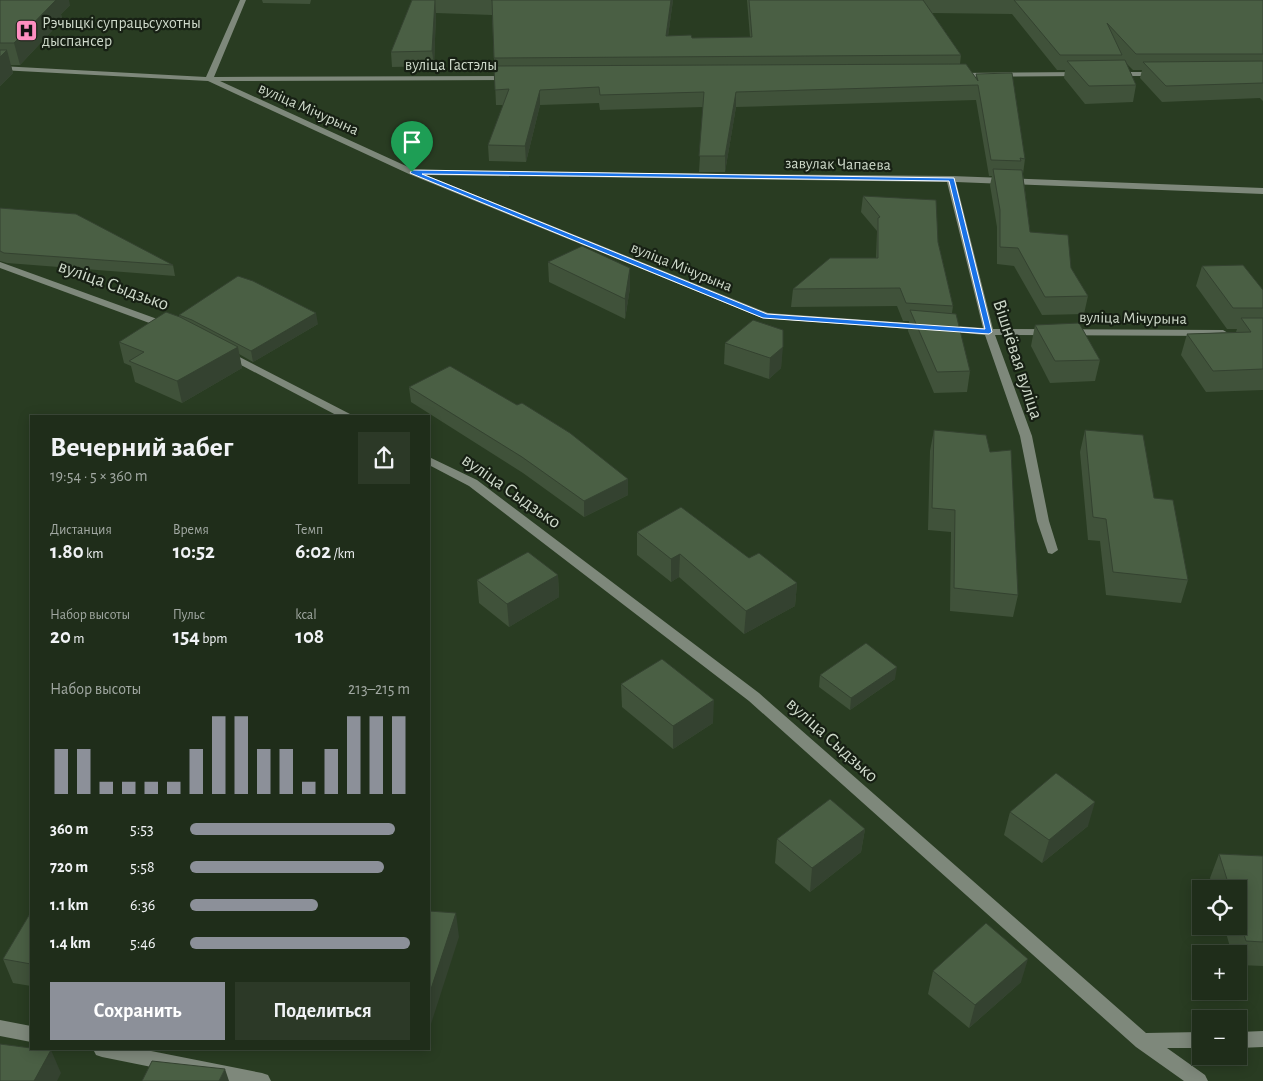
<!DOCTYPE html>
<html lang="ru">
<meta charset="utf-8">
<style>
body{margin:0;font-family:"Alegreya Sans",sans-serif;background:#2c3927;color:#f1f3f6;height:100vh;display:flex;flex-direction:column;font-size:19px;white-space:nowrap}
*{box-sizing:border-box;margin:0}
p{font-size:16px;color:#a1a8a2}
.icon{flex:none;width:28px;height:28px;fill:none;stroke:currentColor;stroke-width:2;stroke-linecap:round;stroke-linejoin:round}
.map{position:relative;flex:1;overflow:hidden}
.sheet{position:absolute;left:30px;top:415px;width:400px;height:635px;display:flex;flex-direction:column;background:#1f2d1a;border-radius:0px;box-shadow:0 2px 12px #0003,0 0 0 1px #3c4939}
.sheet>*{flex:none}
.controls{position:absolute;left:1192px;top:880px;display:grid;gap:10px}
.controls a{display:grid;place-items:center;width:55px;height:55px;border-radius:0px;background:#1f2d1a;box-shadow:0 2px 12px #0003,0 0 0 1px #3c4939;font-size:25px}
.pin{position:absolute;display:grid;place-items:center;width:42px;height:42px;color:#fff;margin:-51px -21px;border-radius:50% 50% 50% 0;rotate:-45deg;box-shadow:0 0 5px #0007}
.pin .icon{rotate:45deg}
.round{display:grid;place-items:center;flex:none;width:52px;height:52px;border-radius:0px;background:#2c3927}
.summary{display:flex;align-items:center;justify-content:space-between;height:85px;padding:0 20px}
h1{font-size:28px;font-weight:700;line-height:38px}
.metrics{display:grid;grid-template-columns:repeat(3,1fr);gap:8px;height:85px;padding:5px 20px}
.metrics div{display:grid;align-content:center}
.metrics b{font-size:21px;font-weight:700}
.metrics small{font-size:14px;font-weight:400}
.metrics p{font-size:14px}
.chart{height:140px;padding:10px 20px}
.chart p{display:flex;justify-content:space-between}
.chart svg{width:100%;height:90px;margin-top:5px;stroke:#8c9099;stroke-width:6}
.cta{display:flex;gap:10px;margin-top:auto;padding:10px 20px}
.cta a{flex:1;height:58px;border-radius:0px;background:#8c9099;color:#fff;font-size:20px;font-weight:700;line-height:58px;text-align:center}
.cta a+a{background:#2c3927;color:#f1f3f6}
ul{padding:0 20px;list-style:none;font-size:16px}
li{display:grid;grid-template-columns:80px 60px 1fr;align-items:center;height:38px}
li i{height:12px;border-radius:6px;background:#8c9099}
.map>svg:first-child{display:block}
.lines{fill:none;stroke-linecap:round;stroke-linejoin:round}
.minor{fill:#7e887b;fill-rule:evenodd}
.wall{fill:#40523a}
.shaded-wall{fill:#344230}
.building{fill:#4a5f44;stroke:#344230}
.route{fill:#1a73e8;stroke:#fff;fill-rule:evenodd}
.labels{text-anchor:middle;stroke-width:4.5;stroke-linejoin:round;paint-order:stroke}
.far-poi-label{font-size:16px;fill:#ced9ca;stroke:#172014;text-anchor:start}
.far-street-label{font-size:16px;fill:#ced9ca;stroke:#172014}
.street-label{font-size:19px;fill:#ced9ca;stroke:#172014}
</style>
<div class="map">
<svg width="1263" height="1081" viewBox="0 0 1263 1081">
<rect width="100%" height="100%" fill="#293c22"/>
<g class="lines">
<g class="minor">
<polygon points="240,0 246,0 214,77 515,76 515,80 512,80 220,81 417,171 951,176 1263,188 1263,194 956,182 993,329 1223,330 1228,333 1223,336 995,335 1032,436 1049,521 1058,550 1052,554 1048,553 1037,521 1020,436 985,335 943,331 938,328 943,325 983,328 947,182 426,175 768,313 923,324 928,327 923,330 762,318 409,174 208,81 0,70 0,66 206,77"/>
<polygon points="1080,72 1084,74 1083,76 957,77 953,75 957,73"/>
<polygon points="1112,72 1157,72 1161,74 1157,76 1115,76 1111,74"/>
<polygon points="0,262 171,324 172,326 167,329 163,328 0,268"/>
<polygon points="226,350 350,414 352,416 338,416 222,355 221,353"/>
<polygon points="429,457 477,480 759,693 1146,1033 1201,1032 1201,1048 1167,1048 1205,1075 1208,1081 1184,1081 1136,1047 749,701 469,486 429,465"/>
<polygon points="0,1020 31,1026 31,1042 0,1036"/>
<polygon points="1263,1031 1263,1047 1239,1048 1239,1032"/>
<polygon points="93,1049 141,1049 262,1073 268,1075 271,1081 221,1081 102,1057 96,1055"/>
</g>
</g>
<g class="wall">
<polygon points="0,0 70,5 61,14 62,20 20,65 11,65 13,73 0,86"/>
<polygon points="262,0 311,0 310,4 263,3"/>
<polygon points="412,0 673,0 668,36 692,38 750,37 747,0 1263,0 1263,101 1260,98 1162,102 1140,78 1142,70 1133,70 1126,63 1136,85 1133,102 1085,104 1064,78 1065,70 1057,70 1012,14 932,13 961,55 960,64 976,78 976,74 1025,159 1023,174 1030,232 1071,268 1088,296 1084,314 1042,315 1014,266 997,264 997,227 990,185 992,176 989,176 976,100 736,107 725,172 699,172 703,107 600,110 599,103 540,105 526,162 489,161 488,145 504,105 496,105 492,15 436,13 434,66 392,67 391,52"/>
<polygon points="863,196 938,242 953,306 952,313 970,371 967,392 934,393 908,331 909,321 903,321 897,306 791,307 793,289 876,258 877,231 861,212"/>
<polygon points="0,208 173,265 175,276 7,263 0,261"/>
<polygon points="548,262 630,288 625,319 549,282"/>
<polygon points="1202,266 1263,290 1263,390 1206,392 1181,355 1187,334 1236,332 1237,329 1227,329 1196,286"/>
<polygon points="179,315 318,324 253,362 239,354 242,368 182,403 135,382 131,366 124,363 119,342 179,317"/>
<polygon points="1035,325 1100,360 1095,381 1050,383 1031,346"/>
<polygon points="783,330 781,368 769,379 724,364 725,343"/>
<polygon points="409,387 517,405 628,479 628,495 584,517 523,473 411,402"/>
<polygon points="934,430 1018,595 1013,617 950,611 951,532 928,530 930,451"/>
<polygon points="1085,430 1154,498 1188,580 1181,603 1106,595 1100,541 1088,540 1080,452"/>
<polygon points="637,532 749,558 797,583 795,606 744,634 679,577 671,582 637,555"/>
<polygon points="558,575 559,597 509,627 479,603 477,580"/>
<polygon points="820,675 895,679 850,710 819,687"/>
<polygon points="621,684 713,723 673,749 622,707"/>
<polygon points="1010,812 1088,826 1042,863 1004,835"/>
<polygon points="865,829 861,852 810,892 775,863 777,839"/>
<polygon points="1219,854 1263,856 1263,966 1239,965 1239,954 1232,954 1224,926 1239,926 1239,889 1213,889 1210,878"/>
<polygon points="31,912 31,986 13,983 3,959"/>
<polygon points="933,971 1021,982 969,1028 928,994"/>
</g>
<g class="shaded-wall">
<polygon points="50,0 69,0 70,5 61,14 62,20 20,65 14,43"/>
<polygon points="435,0 436,13 434,66 432,51"/>
<polygon points="671,0 673,0 666,51 666,36"/>
<polygon points="7,50 13,73 0,86 0,57"/>
<polygon points="540,90 540,105 526,162 525,146"/>
<polygon points="736,92 736,107 725,172 725,156"/>
<polygon points="630,268 630,288 625,319 625,299"/>
<polygon points="316,313 318,324 253,362 251,351"/>
<polygon points="238,347 242,368 182,403 177,381"/>
<polygon points="783,347 781,368 769,379 770,358"/>
<polygon points="628,479 628,495 584,517 584,501"/>
<polygon points="680,554 679,577 671,582 671,559"/>
<polygon points="558,575 559,597 509,627 507,604"/>
<polygon points="797,583 795,606 744,634 746,611"/>
<polygon points="897,667 895,679 850,710 851,698"/>
<polygon points="714,700 713,723 673,749 673,726"/>
<polygon points="1095,802 1088,826 1042,863 1049,840"/>
<polygon points="865,829 861,852 810,892 812,868"/>
<polygon points="456,913 459,937 430,1027 429,1022 429,995"/>
<polygon points="1028,959 1021,982 969,1028 975,1005"/>
<polygon points="51,1050 61,1073 57,1081 34,1081"/>
<polygon points="225,1069 229,1081 219,1081"/>
</g>
<g class="building">
<polygon points="0,0 56,0 14,43 0,43"/>
<polygon points="412,0 435,0 432,51 391,52"/>
<polygon points="491,0 671,0 666,36 691,35 692,38 752,37 749,0 923,0 961,55 494,58 492,0"/>
<polygon points="1014,0 1263,0 1263,54 1136,54 1107,23 1122,55 1060,55"/>
<polygon points="0,50 7,50 0,57"/>
<polygon points="1125,60 1136,85 1089,86 1067,61"/>
<polygon points="1263,61 1263,83 1166,86 1143,62"/>
<polygon points="966,64 978,81 976,74 1012,73 1025,159 1020,158 1021,161 991,160 978,85 736,92 725,156 699,156 704,92 600,95 599,87 540,90 525,146 488,145 509,89 495,90 494,66"/>
<polygon points="993,169 1022,170 1030,232 1068,235 1071,268 1088,296 1045,297 1018,248 1000,247 1000,210"/>
<polygon points="863,196 936,200 938,242 953,306 906,303 900,288 793,289 830,258 878,258 878,218 880,217"/>
<polygon points="0,208 76,214 173,265 4,253 0,251"/>
<polygon points="582,246 630,268 625,299 548,262"/>
<polygon points="1243,265 1263,290 1263,308 1233,308 1202,266"/>
<polygon points="238,276 253,281 316,313 251,351 192,320 179,315"/>
<polygon points="910,310 956,314 970,371 937,372"/>
<polygon points="166,312 180,317 238,347 177,381 129,361 144,352 119,342"/>
<polygon points="1241,318 1263,318 1263,369 1213,371 1187,334 1251,332"/>
<polygon points="753,320 783,330 783,347 770,358 725,343"/>
<polygon points="1079,323 1100,360 1055,361 1035,325"/>
<polygon points="450,366 517,405 522,403 570,433 628,479 584,501 522,457 409,387"/>
<polygon points="934,430 986,435 990,452 1011,450 1018,595 954,588 955,510 932,508"/>
<polygon points="1085,430 1143,435 1154,498 1173,500 1188,580 1113,572 1106,519 1093,517"/>
<polygon points="681,507 749,558 759,553 797,583 746,611 680,554 671,559 637,532"/>
<polygon points="528,552 558,575 507,604 477,580"/>
<polygon points="866,643 897,667 851,698 820,675"/>
<polygon points="662,659 714,700 673,726 621,684"/>
<polygon points="1056,773 1095,802 1049,840 1010,812"/>
<polygon points="830,799 865,829 812,868 777,839"/>
<polygon points="1219,854 1263,856 1263,942 1246,941 1239,919 1239,889 1230,889"/>
<polygon points="429,911 456,913 429,995"/>
<polygon points="31,912 31,964 3,959"/>
<polygon points="986,923 1028,959 975,1005 933,971"/>
<polygon points="0,1044 31,1048 31,1049 51,1050 34,1081 0,1081"/>
<polygon points="152,1061 225,1069 219,1081 142,1081"/>
</g>
<path class="route" d="M412,170l542,8 38,154 -3,2 -226,-16 -353,-145zM422,174l527,7 36,148 -218,-15z"/>
<defs>
<symbol id="hospital-square" viewBox="-11 -11 22 22"><rect x="-9" y="-9" width="18" height="18" rx="4" fill="#fd8ec0" stroke="#172014"/><path d="M-5-5h3v3.5h4V-5h3V5h-3V1.5h-4V5h-3Z" fill="#111"/></symbol>
</defs>
<g fill-rule="evenodd">
<use href="#hospital-square" x="14" y="18" width="25" height="25"/>
</g>
<g class="labels">
<g class="far-poi-label">
<text x="42" y="28">Рэчыцкі супрацьсухотны<tspan x="42" dy="18">дыспансер</tspan></text>
</g>
<g class="far-street-label">
<text x="451" y="70">вуліца Гастэлы</text>
<text transform="translate(309 108) rotate(24)" y="6">вуліца Мічурына</text>
<text transform="translate(838 163) rotate(1)" y="6">завулак Чапаева</text>
<text transform="translate(682 266) rotate(22)" y="6">вуліца Мічурына</text>
<text transform="translate(1133 317) rotate(1)" y="6">вуліца Мічурына</text>
</g>
<g class="street-label">
<text transform="translate(114 284) rotate(20)" y="7">вуліца Сыдзько</text>
<text transform="translate(1019 359) rotate(72)" y="7">Вішнёвая вуліца</text>
<text transform="translate(512 490) rotate(35)" y="7">вуліца Сыдзько</text>
<text transform="translate(833 739) rotate(42)" y="7">вуліца Сыдзько</text>
</g>
</g>
</svg>
<div class="controls">
<a><svg class="icon" aria-label="locate" viewBox="0 0 24 24"><circle cx="12" cy="12" r="6"/><path d="M12 2v4M12 18v4M2 12h4M18 12h4"/></svg></a>
<a>+</a>
<a>−</a>
</div>
<div class="pin" style="left:412px;top:172px;background:#1e9e55"><svg class="icon" aria-label="arrive" viewBox="0 0 24 24"><path d="M6 21V4h12l-3 4 3 4H6"/></svg></div>
<section class="sheet">
<div class="summary"><div><h1>Вечерний забег</h1><p>19:54 · 5 × 360 m</p></div><a class="round"><svg class="icon" aria-label="share" viewBox="0 0 24 24"><path d="M12 15V3M7 8l5-5 5 5M5 13v7h14v-7"/></svg></a></div>
<div class="metrics">
<div><p>Дистанция</p><b>1.80<small> km</small></b></div>
<div><p>Время</p><b>10:52</b></div>
<div><p>Темп</p><b>6:02<small> /km</small></b></div>
</div>
<div class="metrics">
<div><p>Набор высоты</p><b>20<small> m</small></b></div>
<div><p>Пульс</p><b>154<small> bpm</small></b></div>
<div><p>kcal</p><b>108</b></div>
</div>
<div class="chart"><p><span>Набор высоты</span>213–215 m</p>
<svg viewBox="0 0 160 44" preserveAspectRatio="none"><path d="M5 44V22M15 44V22M25 44V38M35 44V38M45 44V38M55 44V38M65 44V22M75 44V6M85 44V6M95 44V22M105 44V22M115 44V38M125 44V22M135 44V6M145 44V6M155 44V6"/></svg>
</div>
<ul>
<li><b>360 m</b>5:53<i style="width:93%"></i></li>
<li><b>720 m</b>5:58<i style="width:88%"></i></li>
<li><b>1.1 km</b>6:36<i style="width:58%"></i></li>
<li><b>1.4 km</b>5:46<i style="width:100%"></i></li>
</ul>
<div class="cta"><a>Сохранить</a><a>Поделиться</a></div>
</section>
</div>
